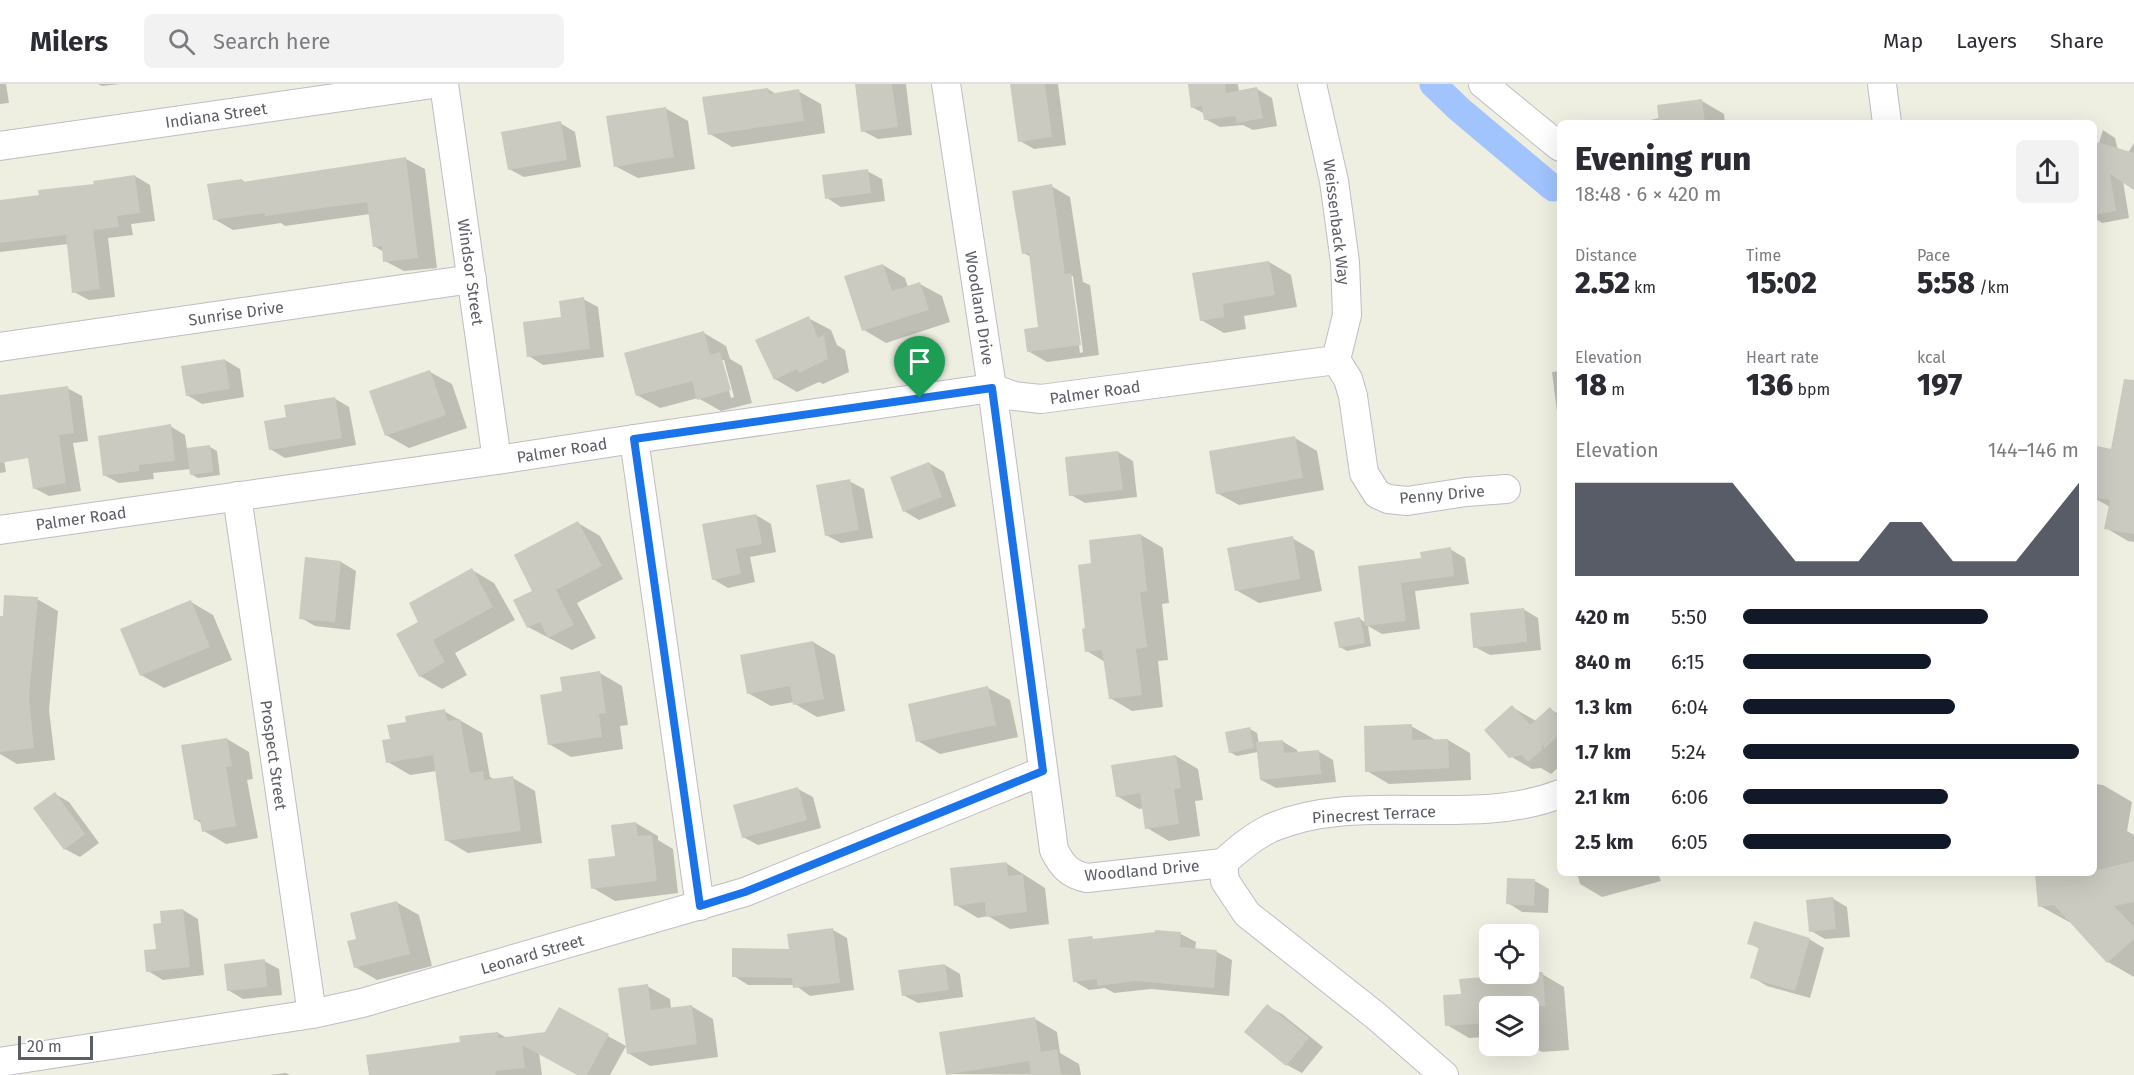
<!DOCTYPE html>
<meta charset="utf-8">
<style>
body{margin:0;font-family:"Fira Sans",sans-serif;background:#f2f2f3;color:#2b2b33;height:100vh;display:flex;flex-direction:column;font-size:22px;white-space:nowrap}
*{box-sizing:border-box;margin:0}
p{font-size:20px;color:#7c7c81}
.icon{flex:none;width:33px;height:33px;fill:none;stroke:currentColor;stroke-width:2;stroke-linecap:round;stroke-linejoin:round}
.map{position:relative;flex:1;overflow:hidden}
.side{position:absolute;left:1557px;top:36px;width:540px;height:756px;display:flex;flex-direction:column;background:#fff;border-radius:9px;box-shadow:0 6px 24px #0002}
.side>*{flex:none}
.controls{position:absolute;left:1479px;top:840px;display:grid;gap:12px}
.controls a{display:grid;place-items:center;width:60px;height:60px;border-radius:9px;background:#fff;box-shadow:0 6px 24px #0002;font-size:30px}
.scale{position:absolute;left:18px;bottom:15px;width:75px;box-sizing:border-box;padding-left:6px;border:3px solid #5a5d64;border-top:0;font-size:16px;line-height:21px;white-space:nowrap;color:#5a5d64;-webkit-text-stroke:4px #fff;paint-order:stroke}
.pin{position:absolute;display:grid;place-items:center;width:51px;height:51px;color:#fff;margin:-62px -26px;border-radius:50% 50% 50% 0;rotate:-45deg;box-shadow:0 0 6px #0007}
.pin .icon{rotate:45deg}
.round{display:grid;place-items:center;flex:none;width:63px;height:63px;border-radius:9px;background:#f2f2f3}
.head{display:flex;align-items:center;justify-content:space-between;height:102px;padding:0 18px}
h1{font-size:33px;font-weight:800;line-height:45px}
.figures{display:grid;grid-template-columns:repeat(3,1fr);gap:9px;height:102px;padding:6px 18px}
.figures div{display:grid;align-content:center}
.figures b{font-size:30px;font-weight:800}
.figures small{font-size:16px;font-weight:400}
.figures p{font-size:16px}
.chart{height:168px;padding:12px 18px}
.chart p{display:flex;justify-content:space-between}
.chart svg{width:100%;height:108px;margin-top:6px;fill:#111827;opacity:.7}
ul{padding:0 18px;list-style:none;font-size:20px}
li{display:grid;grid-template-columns:96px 72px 1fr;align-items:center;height:45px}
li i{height:15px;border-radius:8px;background:#111827}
header{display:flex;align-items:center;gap:36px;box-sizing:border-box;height:84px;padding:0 30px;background:#fff;border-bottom:2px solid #e1e1e2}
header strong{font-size:28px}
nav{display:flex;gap:33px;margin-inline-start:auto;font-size:21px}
.search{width:420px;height:54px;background:#f2f2f3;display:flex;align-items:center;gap:15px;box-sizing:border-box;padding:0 21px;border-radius:9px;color:#7c7c81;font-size:22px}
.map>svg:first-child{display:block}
.shadow{fill:#0003;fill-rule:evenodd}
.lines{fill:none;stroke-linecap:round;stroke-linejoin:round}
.canal{stroke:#a1c4ff;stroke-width:27}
.building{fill:#cbcac0}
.minor-casing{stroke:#bcbec4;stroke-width:30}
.minor{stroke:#fff;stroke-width:28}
.route-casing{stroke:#fff;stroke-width:12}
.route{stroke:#1a73e8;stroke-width:8}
.labels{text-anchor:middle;stroke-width:4.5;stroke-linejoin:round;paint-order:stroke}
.street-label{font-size:16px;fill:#5a5d64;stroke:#fff}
</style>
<header>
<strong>Milers</strong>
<div class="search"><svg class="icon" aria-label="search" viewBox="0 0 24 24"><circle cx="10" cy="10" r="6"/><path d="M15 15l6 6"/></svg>Search here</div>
<nav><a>Map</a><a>Layers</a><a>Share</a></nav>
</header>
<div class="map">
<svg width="2134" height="991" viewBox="0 0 2134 991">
<rect width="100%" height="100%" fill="#eeeee1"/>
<g class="shadow">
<polygon points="0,0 6,0 9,19 0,20"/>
<polygon points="98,0 120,0 102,2"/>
<polygon points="857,0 906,0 912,51 878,55 863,47"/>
<polygon points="1012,0 1058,0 1066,61 1034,65 1020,57"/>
<polygon points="1189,0 1238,0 1239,8 1257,5 1272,14 1277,42 1253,46 1243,41 1220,43 1205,35 1205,30 1192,23"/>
<polygon points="768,5 776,10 798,7 821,20 825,49 732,63 710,50"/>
<polygon points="1702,17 1724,30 1725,39 1650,39 1650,36 1660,34"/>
<polygon points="665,24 688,37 695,85 638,94 615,82"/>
<polygon points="560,39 575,48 581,83 524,93 509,85"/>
<polygon points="2103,46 2115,54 2118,66 2128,69 2134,59 2134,104 2123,97 2129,134 2102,139 2094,134 2094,75"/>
<polygon points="406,75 425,85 437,184 404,187 385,177 384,168 374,162 370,130 285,142 281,139 233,146 214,135 242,96 246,99"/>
<polygon points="867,87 882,95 885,117 841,123 827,114"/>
<polygon points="135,92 150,101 155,137 131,140 133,151 108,154 115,213 89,216 74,208 68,160 0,168 0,118 41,113"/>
<path d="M1051,102l19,11 13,85 7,3 9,70 -52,7 -19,-11 12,-22 -9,-72 -7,-4zM1070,192h3l10,76 -3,1z"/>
<polygon points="1269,178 1291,191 1297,223 1244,232 1246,245 1224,249 1201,236"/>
<polygon points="883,181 905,194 908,203 920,200 942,212 950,238 886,259 864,246"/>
<polygon points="583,215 598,223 604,273 543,281 529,272"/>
<polygon points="808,234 831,246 837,261 845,266 849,288 823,300 819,298 797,308 775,295"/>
<path d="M704,249l22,13 4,13 12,7 10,37 -31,8 -23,-13 -38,10 -23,-13zM721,276h3l10,37 -3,1z"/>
<polygon points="225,276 240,285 244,313 202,320 187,311"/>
<polygon points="1560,287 1560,352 1552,288"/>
<polygon points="430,288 452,300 467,344 409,364 386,351"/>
<polygon points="67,304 82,312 88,357 73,359 81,407 49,412 34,404"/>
<polygon points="334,314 349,323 356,361 285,374 270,365 288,335"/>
<polygon points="2134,335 2134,458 2128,457 2106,444 2110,423 2094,414 2094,390"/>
<polygon points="170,342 185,351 187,365 210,363 217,367 220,391 198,394 191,390 191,385 153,389 154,395 119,399 104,391"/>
<polygon points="0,353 6,388 0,389"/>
<polygon points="1295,354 1317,367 1324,406 1239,421 1217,409"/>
<polygon points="1118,368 1133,377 1137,413 1085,419 1071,411"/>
<polygon points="929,379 944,388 956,422 919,436 904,427"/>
<polygon points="849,397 864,405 873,454 841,459 826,451"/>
<polygon points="756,431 771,440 776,468 750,473 755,498 728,504 713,495"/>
<polygon points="578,439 600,452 623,495 577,519 596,554 572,566 528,543 534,507"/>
<polygon points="1141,451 1163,464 1169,519 1162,520 1168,576 1158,577 1163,623 1132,627 1110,614 1105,578 1087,567 1087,546 1093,480"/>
<polygon points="1292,454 1314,467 1322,507 1259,519 1236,506"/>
<polygon points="1450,465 1465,474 1469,500 1415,507 1420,545 1382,550 1368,542 1371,562 1347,567 1340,563 1360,535 1366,539 1359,483 1423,475"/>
<polygon points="341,478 356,487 350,546 315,542 301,534"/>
<polygon points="472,486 494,499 515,536 455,569 467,591 442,605 420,592 420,539"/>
<polygon points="37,515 58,527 49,626 55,676 17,680 0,670 0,533 4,534"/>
<polygon points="191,518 213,531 232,576 164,604 141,591"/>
<polygon points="1523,525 1538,534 1541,566 1490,571 1475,563"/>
<polygon points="813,558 835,571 845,627 817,633 795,620 794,618 771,622 748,609"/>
<polygon points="600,589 622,602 628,641 620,642 623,665 571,673 549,660 564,608"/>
<polygon points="988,604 1010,616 1018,653 940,670 918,657"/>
<polygon points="1512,623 1536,637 1550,625 1560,631 1560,682 1551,690 1541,684 1532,685 1510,672"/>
<polygon points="444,627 482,649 490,693 496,696 513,694 535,707 542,759 468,769 446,756 437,687 410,691 388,678 391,657 408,640"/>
<polygon points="1411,642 1434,655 1434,657 1448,656 1470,669 1471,696 1389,700 1367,687"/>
<polygon points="1250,645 1257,649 1259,660 1282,657 1297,666 1298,670 1318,667 1333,676 1336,698 1276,704 1261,696 1258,668 1237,672 1230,668"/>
<polygon points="227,655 249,668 253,695 247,696 258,754 226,760 204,747 202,740 195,735"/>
<polygon points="1176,672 1198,685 1203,716 1195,717 1200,752 1169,757 1147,744 1144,724 1139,725 1117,712"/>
<polygon points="2094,700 2103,701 2132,718 2127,747 2134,751 2134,893 2108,878 2072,838 2069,838 2040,822 2036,789 2094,789"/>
<polygon points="798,705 813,713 821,744 758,761 743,753"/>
<polygon points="55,710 69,718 99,759 80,773 65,765"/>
<polygon points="636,739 658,752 658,756 673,765 678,809 615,817 593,804 616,774"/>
<polygon points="1006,779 1045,804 1049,840 1010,845 988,832 978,834 956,821"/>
<polygon points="1577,789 1658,789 1661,797 1602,813 1580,800"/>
<polygon points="1535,797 1549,805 1548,829 1522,828 1508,819"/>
<polygon points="1832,814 1847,823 1850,853 1825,855 1811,847"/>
<polygon points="396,818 419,831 432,882 377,896 355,883 358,856"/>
<polygon points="183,826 198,835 204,891 163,896 148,887 158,866 163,840"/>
<polygon points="833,846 847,854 854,906 810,912 795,901 748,901 734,892"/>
<polygon points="1156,848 1181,850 1196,858 1195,866 1217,868 1232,876 1229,912 1151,905 1114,909 1105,904 1089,906 1074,897 1092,854 1096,856 1156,849"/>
<polygon points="1809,855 1824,864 1810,914 1767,902 1752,893 1760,865 1749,859"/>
<polygon points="264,877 279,885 282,911 243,915 228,906"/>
<polygon points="945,881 960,890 963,913 918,919 903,911"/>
<polygon points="1542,890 1564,903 1569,966 1542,968 1528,961 1528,922 1490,922 1490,957 1483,953 1469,954 1447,941 1462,911"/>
<polygon points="647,902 670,915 671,925 691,922 713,935 718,973 650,982 628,969"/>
<polygon points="1267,922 1282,930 1323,963 1302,989 1287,981"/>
<polygon points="559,925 626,962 610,991 579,991 539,969 542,991 371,991 462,959 498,949 507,954 546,950"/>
<polygon points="1035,935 1057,948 1060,969 1079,980 1081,991 947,990"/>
<polygon points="286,989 290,991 269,991"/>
</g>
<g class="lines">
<polyline class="canal" points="1433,0 1459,25 1553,104"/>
</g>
<g class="building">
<polygon points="855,0 892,0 898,43 861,48"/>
<polygon points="1010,0 1045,0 1052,53 1018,58"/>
<polygon points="1188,0 1225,0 1226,9 1257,3 1263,34 1237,39 1235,32 1204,36 1202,22 1191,24"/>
<polygon points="768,4 769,10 799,5 804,37 708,51 702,13"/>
<polygon points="1702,15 1705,39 1659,39 1657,21"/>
<polygon points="666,23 674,73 614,83 606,32"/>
<polygon points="561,37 567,76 508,86 501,48"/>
<polygon points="2098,58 2134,69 2134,106 2110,90 2116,127 2094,131 2094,60 2097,60"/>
<polygon points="406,73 418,174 383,178 382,162 373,163 367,118 265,132 265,129 213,136 207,100 242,95 243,98"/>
<polygon points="868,85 871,109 825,115 822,91"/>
<polygon points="135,91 140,129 117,132 119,143 93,146 100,205 72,209 66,151 0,159 0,116 39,111 38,106 94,100 93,97"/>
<polygon points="1052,100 1065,190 1071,189 1081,261 1027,268 1024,245 1038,243 1029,169 1022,170 1012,107"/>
<polygon points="1269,177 1275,211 1223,220 1224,233 1200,237 1192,189"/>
<polygon points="883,180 892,207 920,198 929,226 862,247 844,192"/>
<polygon points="584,213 590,265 527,273 523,238 561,233 559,217"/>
<polygon points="809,232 818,254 824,251 828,275 799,289 797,285 774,296 755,256"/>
<polygon points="704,247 710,271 720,268 731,306 697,316 692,297 636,312 624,269"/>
<polygon points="225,275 230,305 186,312 181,282"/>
<polygon points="430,286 446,331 385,352 369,307"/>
<polygon points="2124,295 2134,296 2134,450 2104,445 2110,416 2094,414 2094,381 2097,362 2111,365"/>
<polygon points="68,302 74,349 59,351 66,399 33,405 28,374 0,379 0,311"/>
<polygon points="335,313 342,354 269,366 264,337 286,333 284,321"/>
<polygon points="171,340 175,377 139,381 139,387 103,392 98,352"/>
<polygon points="1295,352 1303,394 1216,410 1209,367"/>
<polygon points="210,361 213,388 190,391 187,364"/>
<polygon points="1118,367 1123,406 1069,412 1065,373"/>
<polygon points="929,378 942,413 903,428 890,393"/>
<polygon points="850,395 859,446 825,452 816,401"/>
<polygon points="756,430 762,460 736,465 741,490 712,496 702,440"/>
<polygon points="578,437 602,482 556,506 574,541 548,554 540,538 527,544 513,516 532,507 514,471"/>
<polygon points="1141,450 1147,507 1140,508 1147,563 1136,565 1142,611 1109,615 1102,566 1085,568 1082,545 1085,544 1078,481 1091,479 1089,456"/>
<polygon points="1293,452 1300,495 1235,507 1227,464"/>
<polygon points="1451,463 1454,492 1401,499 1406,537 1365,542 1358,482 1421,474 1420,468"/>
<polygon points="305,473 341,477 335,538 299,535"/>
<polygon points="472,484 493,523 433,556 445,578 419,593 396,550 418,538 409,519"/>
<polygon points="4,511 38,513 29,613 34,664 0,668 0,532 3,532"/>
<polygon points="191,516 210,563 140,592 120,545"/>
<polygon points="1524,524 1527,558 1473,564 1470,529"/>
<polygon points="1360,533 1365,559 1339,564 1334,538"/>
<polygon points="813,557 824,615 793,621 790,602 747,610 740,571"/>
<polygon points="600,587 606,629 599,630 602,653 548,661 540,611 562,607 560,593"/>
<polygon points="988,602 996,641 916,658 908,620"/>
<polygon points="1512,621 1530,641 1550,623 1560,635 1560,650 1544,665 1542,659 1542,666 1528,678 1522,671 1509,674 1484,646"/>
<polygon points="445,625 447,637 460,635 470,689 483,687 484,696 513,692 521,747 445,757 433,671 386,679 382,656 390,655 387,641 406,638 405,632"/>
<polygon points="1412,640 1412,656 1448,655 1449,684 1365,688 1364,642"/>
<polygon points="1250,643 1254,664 1229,669 1225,648"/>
<polygon points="227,654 232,682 226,683 236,742 202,748 200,736 194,736 181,661"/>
<polygon points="1283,656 1284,669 1319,666 1321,690 1260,696 1256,658"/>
<polygon points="1176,671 1181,704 1174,705 1179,740 1145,745 1140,709 1116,713 1111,681"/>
<polygon points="798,703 807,736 742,754 733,721"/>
<polygon points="55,708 85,750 64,766 33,724"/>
<polygon points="636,738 638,752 652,751 657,797 591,805 588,775 615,772 611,741"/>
<polygon points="2134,777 2134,818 2114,822 2134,843 2134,855 2107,879 2054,821 2038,823 2035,789 2094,789 2094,787"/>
<polygon points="1007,778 1008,792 1023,790 1027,828 986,833 985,818 954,822 950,784"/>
<polygon points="1507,794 1535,795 1534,822 1506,820"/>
<polygon points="1833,813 1836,845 1809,848 1806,816"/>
<polygon points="397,817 410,870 354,884 347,857 356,855 350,829"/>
<polygon points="183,825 190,883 146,888 144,866 156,865 153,840 161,839 160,827"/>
<polygon points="1754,837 1810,854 1795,907 1750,894 1759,863 1747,860"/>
<polygon points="833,844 840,899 793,904 792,894 732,893 732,864 789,865 787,850"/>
<polygon points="1155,846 1181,848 1180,863 1217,866 1214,904 1135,897 1097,902 1097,895 1073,898 1068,855 1092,852 1093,855 1155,848"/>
<polygon points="265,875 267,903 227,907 224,880"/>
<polygon points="945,880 949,906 902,912 898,886"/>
<polygon points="1543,888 1545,922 1490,922 1490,939 1445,942 1443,911 1461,910 1459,895"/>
<polygon points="648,900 651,926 692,921 697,960 627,970 618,904"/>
<polygon points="1267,920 1309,954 1286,982 1244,948"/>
<polygon points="559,923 609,950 587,991 577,991 522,961 525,984 495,987 496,991 369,991 366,971 460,958 459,952 498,948 499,954 545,948"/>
<polygon points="1035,933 1041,968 1057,965 1061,991 1031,991 1029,977 946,991 939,948"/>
</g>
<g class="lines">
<defs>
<g id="minor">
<polyline points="444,0 497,376"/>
<path d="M946,0l46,304 62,462c8,16 15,24 33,28l136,-15"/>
<polyline points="1312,0 1334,97 1345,178 1347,231 1336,276"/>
<polyline points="1483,0 1560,63"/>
<polyline points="1882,0 1887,39"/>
<polyline points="0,62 433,0"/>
<polyline points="0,263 472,195"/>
<polyline points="1336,276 1348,295 1353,312 1364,389 1377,410 1388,415 1407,417 1466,408 1506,405"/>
<polyline points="634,355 700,822"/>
<polyline points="237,412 312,930"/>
<polyline points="0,446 497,376 634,355 992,304 1014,312 1041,315 1336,276"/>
<polyline points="0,978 312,930 362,919 745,808 1043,687"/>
<path d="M1444,991l-68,-59 -129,-102 -22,-33 -2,-18c14,-13 31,-27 48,-35 87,-38 199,1 289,-34"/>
</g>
</defs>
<use href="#minor" class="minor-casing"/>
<use href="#minor" class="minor"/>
</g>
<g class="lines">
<defs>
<polygon id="route" points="992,304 1043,687 745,808 700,822 634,355"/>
</defs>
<use href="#route" class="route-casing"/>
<use href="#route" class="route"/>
</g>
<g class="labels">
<g class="street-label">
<text transform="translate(216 31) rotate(-8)" y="6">Indiana Street</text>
<text transform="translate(1337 138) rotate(83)" y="6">Weissenback Way</text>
<text transform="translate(471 188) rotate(82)" y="6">Windsor Street</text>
<text transform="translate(980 224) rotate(81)" y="6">Woodland Drive</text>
<text transform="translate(236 229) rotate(-8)" y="6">Sunrise Drive</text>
<text transform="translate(1095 308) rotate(-8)" y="6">Palmer Road</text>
<text transform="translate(562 366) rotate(-9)" y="6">Palmer Road</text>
<text transform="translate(1442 410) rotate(-5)" y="6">Penny Drive</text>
<text transform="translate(81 434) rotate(-8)" y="6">Palmer Road</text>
<text transform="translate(274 671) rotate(82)" y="6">Prospect Street</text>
<text transform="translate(1374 730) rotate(-3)" y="6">Pinecrest Terrace</text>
<text transform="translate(1142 786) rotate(-5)" y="6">Woodland Drive</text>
<text transform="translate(532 870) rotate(-16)" y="6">Leonard Street</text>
</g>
</g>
</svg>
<div class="controls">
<a><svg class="icon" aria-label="locate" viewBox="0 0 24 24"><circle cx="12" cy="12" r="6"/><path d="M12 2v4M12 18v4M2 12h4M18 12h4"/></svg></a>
<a><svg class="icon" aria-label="layers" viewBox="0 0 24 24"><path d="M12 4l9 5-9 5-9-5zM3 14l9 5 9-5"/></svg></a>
</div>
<div class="scale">20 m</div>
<div class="pin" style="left:920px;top:314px;background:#1e9e55"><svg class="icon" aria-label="arrive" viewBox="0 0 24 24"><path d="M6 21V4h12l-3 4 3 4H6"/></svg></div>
<section class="side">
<div class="head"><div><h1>Evening run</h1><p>18:48 · 6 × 420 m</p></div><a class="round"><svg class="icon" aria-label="share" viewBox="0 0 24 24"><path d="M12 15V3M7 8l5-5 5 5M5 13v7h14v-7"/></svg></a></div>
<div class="figures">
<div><p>Distance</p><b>2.52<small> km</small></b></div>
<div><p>Time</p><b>15:02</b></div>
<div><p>Pace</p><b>5:58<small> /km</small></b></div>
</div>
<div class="figures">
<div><p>Elevation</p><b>18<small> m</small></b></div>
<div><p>Heart rate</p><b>136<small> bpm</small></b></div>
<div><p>kcal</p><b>197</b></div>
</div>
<div class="chart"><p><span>Elevation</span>144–146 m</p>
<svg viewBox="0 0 160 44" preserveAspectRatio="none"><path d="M0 44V6L10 6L20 6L30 6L40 6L50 6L60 22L70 38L80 38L90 38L100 22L110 22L120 38L130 38L140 38L150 22L160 6V44z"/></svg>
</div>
<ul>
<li><b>420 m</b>5:50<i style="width:73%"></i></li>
<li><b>840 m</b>6:15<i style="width:56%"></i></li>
<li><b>1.3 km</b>6:04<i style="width:63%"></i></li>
<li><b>1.7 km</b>5:24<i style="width:100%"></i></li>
<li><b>2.1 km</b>6:06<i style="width:61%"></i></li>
<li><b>2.5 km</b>6:05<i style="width:62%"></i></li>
</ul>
</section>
</div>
